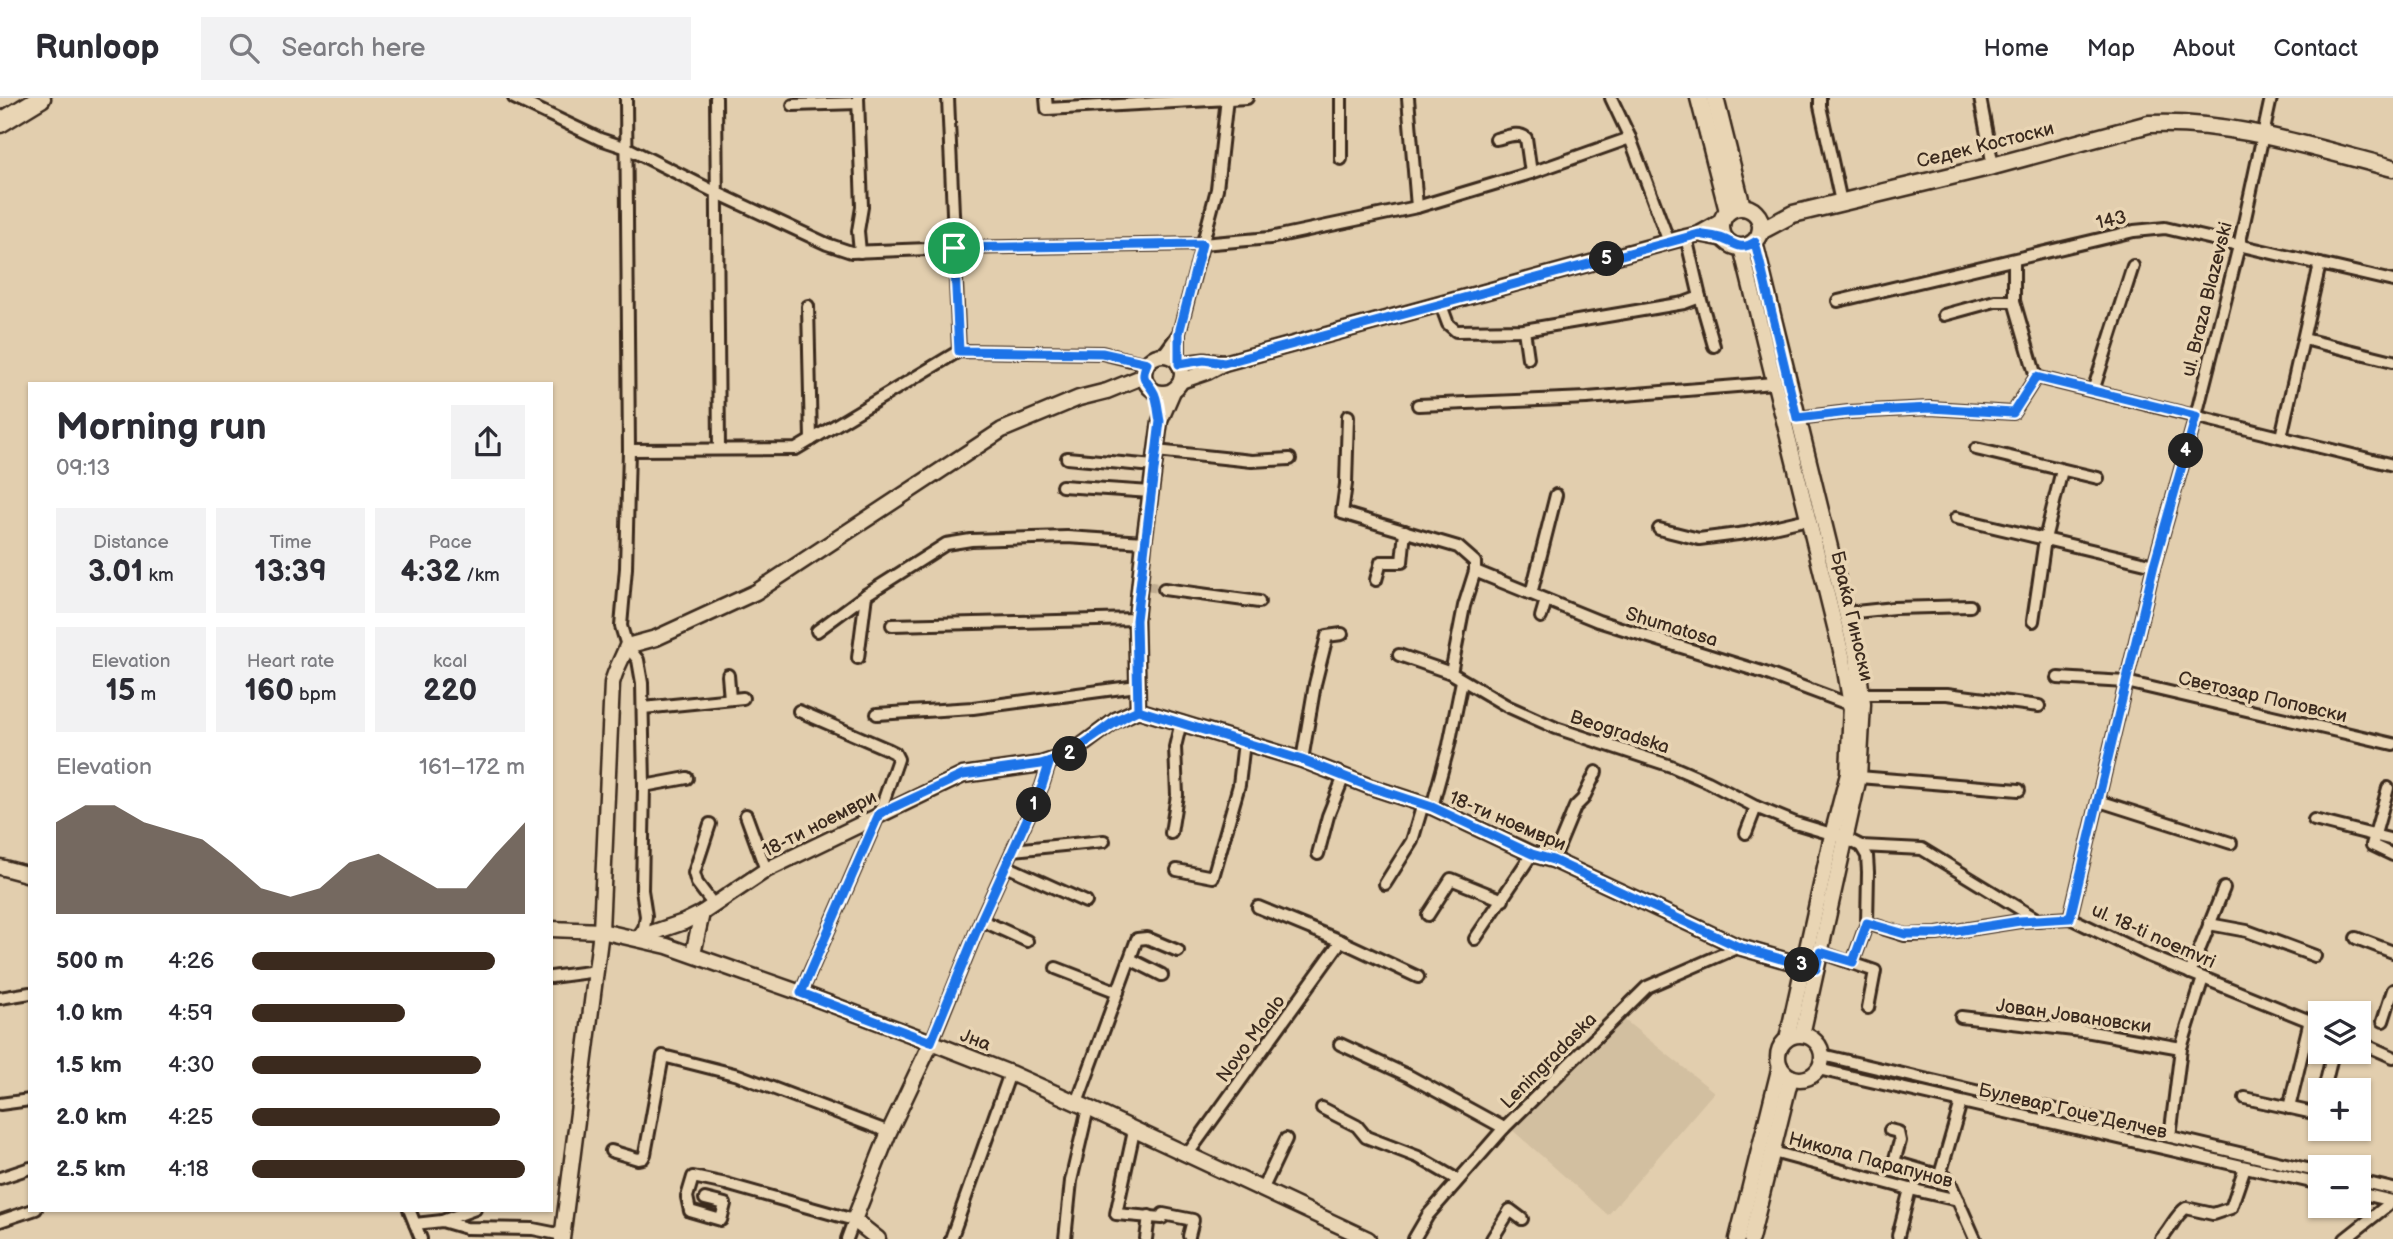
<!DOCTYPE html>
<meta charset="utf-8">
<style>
body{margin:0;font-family:"Balsamiq Sans",sans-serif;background:#f2f2f3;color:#2b2b33;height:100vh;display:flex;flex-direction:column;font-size:26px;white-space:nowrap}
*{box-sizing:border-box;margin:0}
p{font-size:23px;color:#7c7c81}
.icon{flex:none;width:38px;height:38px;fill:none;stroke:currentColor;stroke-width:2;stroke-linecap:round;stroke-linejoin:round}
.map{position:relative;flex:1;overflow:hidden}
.panel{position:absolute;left:28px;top:284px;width:525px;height:830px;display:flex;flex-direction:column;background:#fff;border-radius:0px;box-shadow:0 2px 5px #0004}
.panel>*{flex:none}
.controls{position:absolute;left:2308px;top:903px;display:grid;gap:14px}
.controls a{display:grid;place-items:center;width:63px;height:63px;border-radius:0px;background:#fff;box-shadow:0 2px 5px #0004;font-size:35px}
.pin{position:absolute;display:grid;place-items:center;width:60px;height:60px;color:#fff;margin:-30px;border:4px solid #fff;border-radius:50%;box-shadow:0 2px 7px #0007}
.km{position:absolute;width:35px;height:35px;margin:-18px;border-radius:50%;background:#222;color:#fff;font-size:19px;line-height:35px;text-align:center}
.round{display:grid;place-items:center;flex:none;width:74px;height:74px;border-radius:0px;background:#f2f2f3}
.headline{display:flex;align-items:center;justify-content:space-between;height:119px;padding:0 28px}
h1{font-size:38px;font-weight:700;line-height:52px}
.stats{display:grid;grid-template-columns:repeat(3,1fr);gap:10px;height:119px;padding:7px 28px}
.stats div{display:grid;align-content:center;border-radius:0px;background:#f2f2f3;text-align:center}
.stats b{font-size:30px;font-weight:700}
.stats small{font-size:19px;font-weight:400}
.stats p{font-size:19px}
.chart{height:196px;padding:14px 28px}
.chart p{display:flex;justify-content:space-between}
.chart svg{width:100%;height:126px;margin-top:7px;fill:#3b2a1e;opacity:.7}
ul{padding:0 28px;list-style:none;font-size:23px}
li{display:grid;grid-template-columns:112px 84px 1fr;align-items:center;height:52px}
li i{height:18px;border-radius:9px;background:#3b2a1e}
header{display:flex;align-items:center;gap:42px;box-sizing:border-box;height:98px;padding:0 35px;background:#fff;border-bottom:2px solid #e1e1e2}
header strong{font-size:33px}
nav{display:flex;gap:38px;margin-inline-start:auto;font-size:24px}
.search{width:490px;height:63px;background:#f2f2f3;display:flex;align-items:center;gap:18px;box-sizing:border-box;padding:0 24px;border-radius:0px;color:#7c7c81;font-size:26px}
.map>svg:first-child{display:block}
.built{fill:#d2bfa0}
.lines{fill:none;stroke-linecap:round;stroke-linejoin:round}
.minor-tunnel{stroke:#c1ad91;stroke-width:10;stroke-dasharray:10 5;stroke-linecap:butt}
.minor-casing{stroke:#3b2a1e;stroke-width:16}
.tertiary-casing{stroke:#3b2a1e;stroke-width:19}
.secondary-casing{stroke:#3b2a1e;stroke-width:21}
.primary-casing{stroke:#3b2a1e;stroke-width:23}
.minor{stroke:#e9d5b4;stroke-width:10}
.tertiary{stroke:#e9d5b4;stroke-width:14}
.secondary{stroke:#e9d5b4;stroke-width:16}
.primary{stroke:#e9d5b4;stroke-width:18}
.route-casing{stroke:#fff;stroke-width:14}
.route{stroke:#1a73e8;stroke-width:9}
.labels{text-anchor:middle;stroke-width:7;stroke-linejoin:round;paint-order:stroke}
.street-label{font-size:19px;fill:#3b2a1e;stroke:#e9d5b4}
</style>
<header>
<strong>Runloop</strong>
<div class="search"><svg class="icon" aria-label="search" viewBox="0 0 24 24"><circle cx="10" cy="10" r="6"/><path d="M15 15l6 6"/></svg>Search here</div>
<nav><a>Home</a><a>Map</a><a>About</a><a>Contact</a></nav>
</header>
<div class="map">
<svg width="2393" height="1141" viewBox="0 0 2393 1141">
<rect width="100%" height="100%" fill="#e2ceae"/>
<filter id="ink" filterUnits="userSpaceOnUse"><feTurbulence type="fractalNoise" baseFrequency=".0143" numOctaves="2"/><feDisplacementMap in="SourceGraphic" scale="14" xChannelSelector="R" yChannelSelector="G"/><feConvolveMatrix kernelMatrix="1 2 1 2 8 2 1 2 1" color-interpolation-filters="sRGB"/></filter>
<g filter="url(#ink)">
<polygon class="built" points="1622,920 1714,994 1608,1117 1508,1028"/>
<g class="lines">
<polyline class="minor-tunnel" points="1146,488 1164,491"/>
<defs>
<g id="minor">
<polyline points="514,0 600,41 627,50 715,94 827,146 851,154 954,150 1202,146 1270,140 1417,109 1531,75 1630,40"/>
<polyline points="626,0 629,352 626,470 621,528 627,548 638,562 642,585 644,688 642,792 646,818 644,830 637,840"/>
<polyline points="716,0 719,351"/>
<polyline points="858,0 862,109 858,133 860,154"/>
<polyline points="948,0 959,253"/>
<polyline points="1046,0 1047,11 1247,0"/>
<polyline points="1408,0 1417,109"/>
<polyline points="1611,0 1630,40 1669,144"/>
<polyline points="1820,0 1820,8 1841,104"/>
<polyline points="1980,0 1993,68"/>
<polyline points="793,7 858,5"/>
<path d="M1496,41c10,-2 22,-8 30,-1l5,35"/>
<polyline points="1341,61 1341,0"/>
<polyline points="1686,139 1700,199"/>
<polyline points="2014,162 2014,203 2036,279 2393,367"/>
<polyline points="1838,203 2134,133 2165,130 2393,183"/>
<polyline points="1441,207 1448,226 1456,233 1524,232 1684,205 1700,199 1714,248"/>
<polyline points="808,208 811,342"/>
<polyline points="1944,217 1995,203 2014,203"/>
<polyline points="1524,232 1528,260"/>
<polyline points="2304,241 2393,263"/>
<polyline points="1163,257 1179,235"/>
<polyline points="1179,266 1179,235 1217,91 1227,0"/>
<polyline points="2093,293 2133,168"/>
<polyline points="1418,307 1587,300 1774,285"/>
<polyline points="1348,318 1346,386 1342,415 1458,449 1475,464 1475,473 1464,508 1451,575"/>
<polyline points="1797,320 1849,314 1930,310 2013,315 2036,279"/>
<polyline points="2281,339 2320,166"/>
<polyline points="1976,351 2098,380"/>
<polyline points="629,352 796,351 959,253 1102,255 1147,266"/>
<polyline points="1156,353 1252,363 1290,361"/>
<polyline points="1067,360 1154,368"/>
<polyline points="1062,388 1151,394"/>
<polyline points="1956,420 2045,441 2062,372"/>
<polyline points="1659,431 1699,441 1746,435 1808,421"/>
<polyline points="1475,473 1598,523 1765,575 1851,607 1858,606"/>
<polyline points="1376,482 1381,464 1402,464 1405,433"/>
<polyline points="1164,491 1259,504"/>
<polyline points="1531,496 1556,397"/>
<polyline points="1846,515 1894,510 1970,508"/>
<polyline points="1541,519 1546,502"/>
<polyline points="2033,523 2045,441 2154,467"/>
<polyline points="892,527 1136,521"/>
<polyline points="817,533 867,496 946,446 971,442 1067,439 1144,444"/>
<polyline points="1399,557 1451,575 1507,608 1556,630 1671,668 1708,684 1756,709 1795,725 1845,740 1861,748 1867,758 1868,774 1867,825 1905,837 1937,836 2020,823 2070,820 2149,858 2320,927"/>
<polyline points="858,560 866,497"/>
<polyline points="728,577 730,601"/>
<polyline points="2058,580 2126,584 2393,646"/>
<polyline points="1862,596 1947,596 2039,608"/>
<polyline points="643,610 743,600"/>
<polyline points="799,613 887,651 895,655 898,661 879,716 801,895"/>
<polyline points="877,616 973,610 1137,588"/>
<polyline points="1302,662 1315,586 1327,538 1342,536"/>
<polyline points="1859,679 2019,692"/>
<polyline points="644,688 687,680"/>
<polyline points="2388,690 2372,747 2393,757"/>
<polyline points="2099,703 2231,745"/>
<polyline points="1432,709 1449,647 1462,583"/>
<polyline points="746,717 766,772"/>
<polyline points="2314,722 2393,742"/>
<polyline points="710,726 694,775 697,785 713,806"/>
<polyline points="1171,735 1177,697 1175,649 1181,624"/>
<polyline points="1746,735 1756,709"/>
<polyline points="1861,748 1922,751 2038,822"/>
<polyline points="1013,752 1104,743"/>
<polyline points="1318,756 1328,718 1344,678"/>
<polyline points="1553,762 1575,709 1583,701 1596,674"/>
<polyline points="1006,768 1086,804"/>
<polyline points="1177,772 1213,779 1239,687 1244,644"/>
<polyline points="1385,786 1412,743 1423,706"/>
<polyline points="1258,809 1341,843 1418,879"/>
<polyline points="1428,817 1451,781 1503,802"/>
<polyline points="2070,820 2154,467 2196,318 2239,148 2271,0"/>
<polyline points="981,822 1027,843"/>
<polyline points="2209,826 2247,833 2315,858"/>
<polyline points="2356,840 2393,854"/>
<polyline points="1475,841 1532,756"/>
<polyline points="1820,854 1875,873 1868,910"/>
<polyline points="1130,861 1162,877"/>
<polyline points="1853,864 1867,825"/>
<polyline points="1056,870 1118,894"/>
<polyline points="2190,875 2224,790"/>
<polyline points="551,879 597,873"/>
<polyline points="0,900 30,895"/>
<polyline points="1961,919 2091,934 2181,950"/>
<polyline points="2383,923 2393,892"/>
<polyline points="2359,944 2393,959"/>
<polyline points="931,945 981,822 1042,688 1050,663"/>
<polyline points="1340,946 1409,978 1504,1030"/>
<polyline points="1822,957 2320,1074"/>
<polyline points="1818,971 2320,1086"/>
<polyline points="2324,992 2333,954"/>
<polyline points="2245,1000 2318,1016 2320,1006"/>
<polyline points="1077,1005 1137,841 1147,840 1178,853"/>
<polyline points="0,1006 30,1002"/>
<polyline points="1322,1010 1357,1028 1366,1039 1418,1059 1458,1082"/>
<polyline points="2289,1010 2310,922"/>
<polyline points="1890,1032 1898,1034 1900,1043 1894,1064 1948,1080 1975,1141"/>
<polyline points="1134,1033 1116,1116 1162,1120 1163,1116 1193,1122 1189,1138"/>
<polyline points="2170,1039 2181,950 2203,880"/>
<polyline points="611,1053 638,1061 643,1060 645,1056 663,958 738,977 889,1034"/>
<polyline points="1773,1054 1910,1091 1958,1102"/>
<polyline points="1187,1057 1341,843"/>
<polyline points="1940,1077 1961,1004"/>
<polyline points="0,1080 30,1070"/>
<polyline points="2359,1083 2393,1091"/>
<polyline points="1262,1092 1286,1041"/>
<polyline points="2359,1095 2393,1103"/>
<polyline points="705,1101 725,1106 721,1122 690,1113 687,1099 693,1079 726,1086 854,1122 847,1141"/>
<polyline points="409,1111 421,1141"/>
<polyline points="0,1123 36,1111"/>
<polyline points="442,1123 475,1111"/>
<polyline points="415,1126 442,1123 466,1130 533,1131 563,1137"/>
<polyline points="1898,1138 1910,1091"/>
<polyline points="951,1141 1010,975"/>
<polyline points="1065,1141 1071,1083 1088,1010"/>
<polyline points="1146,1141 1149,1118"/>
<polyline points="1414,1141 1428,1117 1504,1030 1647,889 1739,849"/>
<polyline points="1492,1141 1510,1112 1522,1121"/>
<path d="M2161,1141c9,-9 15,-25 25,-31l27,6 18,-6 14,-41"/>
<polyline points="2345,1141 2393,1103"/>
</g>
<g id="tertiary">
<polyline points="1699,136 1722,123"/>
<polyline points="1755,144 1857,559 1863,606 1859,679 1802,937"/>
<polyline points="1741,149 1843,561 1851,607 1848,676 1832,737 1787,941"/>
<circle cx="1163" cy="276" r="19"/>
<polyline points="1179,266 1204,263 1224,265"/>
<polyline points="1181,283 1207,274 1224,265 1686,139 1699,136 1725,141"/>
<polyline points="1138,612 1136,521 1144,444 1160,323 1173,293"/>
<polyline points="0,769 30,777"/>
<polyline points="551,831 601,833 667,848 801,895 918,939 1010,975 1088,1010 1368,1141"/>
<polyline points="637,840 684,824 702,815 766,772 963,677 1041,666 1069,657 1116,622 1138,612 1302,662 1371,689 1432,709 1532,756 1553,762 1739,849 1816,871"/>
<polyline points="693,856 702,815"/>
<circle cx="1800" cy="959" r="22"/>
<path d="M562,1141l39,-308 11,-248c3,-13 10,-24 15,-37l29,-8 100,-46 246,-162 77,-32 28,-7 37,-15"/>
<polyline points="878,1141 854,1122 889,1034 931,945"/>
<polyline points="1737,1141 1780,968"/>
<polyline points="1751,1141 1791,979"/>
</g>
<g id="secondary">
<polyline points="1699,0 1728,113"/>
<polyline points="1715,0 1742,109"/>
<circle cx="1741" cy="129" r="20"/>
<path d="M1761,133l32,-17 200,-48 156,-42c82,-4 164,24 244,44"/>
</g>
<polyline id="primary" points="0,25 41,0"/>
</defs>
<use href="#minor" class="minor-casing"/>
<use href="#tertiary" class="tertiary-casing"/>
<use href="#secondary" class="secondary-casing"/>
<use href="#primary" class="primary-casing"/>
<use href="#minor" class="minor"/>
<use href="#tertiary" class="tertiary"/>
<use href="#secondary" class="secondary"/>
<use href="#primary" class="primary"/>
</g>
</g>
<g class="lines" filter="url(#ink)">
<defs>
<path id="route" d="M954,150l5,103 143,2 45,10c-7,17 -1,16 6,28 5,7 5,22 7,30l-24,199 2,90c-32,14 -55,40 -88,51l-8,25 -61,134 -50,122 -130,-49 78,-179 84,-39 78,-11 28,-9 47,-35 22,-10 164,50 69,27 61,20 100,47 21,6 186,87 77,22 4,-17 33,10 14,-39 38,11h32l83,-13 50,-3 84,-353 42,-149 -160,-39 -23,36 -83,-5 -81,4 -52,6 -42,-176c-14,9 -20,2 -32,-3 -7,-3 -16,-3 -24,-5l-475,129 -20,-3 -25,4v-31l23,-89 -248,4"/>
</defs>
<use href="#route" class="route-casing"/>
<use href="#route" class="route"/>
</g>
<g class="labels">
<g class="street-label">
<text transform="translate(1985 46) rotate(-14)" y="7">Седек Костоски</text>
<text transform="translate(2111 121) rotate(-12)" y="7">143</text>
<text transform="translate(2206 201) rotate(-76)" y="7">ul. Braza Blazevski</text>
<text transform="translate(1853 518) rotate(77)" y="7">Браќа Гиноски</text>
<text transform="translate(1672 528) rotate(17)" y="7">Shumatosa</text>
<text transform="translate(2263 598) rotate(13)" y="7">Светозар Поповски</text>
<text transform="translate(1620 633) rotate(18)" y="7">Beogradska</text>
<text transform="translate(1508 722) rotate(23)" y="7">18-ти ноември</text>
<text transform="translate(819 725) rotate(-27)" y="7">18-ти ноември</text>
<text transform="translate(2154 837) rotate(24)" y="7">ul. 18-ti noemvri</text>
<text transform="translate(2074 917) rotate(8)" y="7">Јован Јовановски</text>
<text transform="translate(1250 940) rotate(-54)" y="7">Novo Maalo</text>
<text transform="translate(976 941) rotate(21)" y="7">Јна</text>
<text transform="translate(1548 962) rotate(-45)" y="7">Leningradaska</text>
<text transform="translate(2073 1012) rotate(13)" y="7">Булевар Гоце Делчев</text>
<text transform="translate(1871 1061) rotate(15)" y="7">Никола Парапунов</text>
</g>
</g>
</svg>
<div class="controls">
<a><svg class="icon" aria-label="layers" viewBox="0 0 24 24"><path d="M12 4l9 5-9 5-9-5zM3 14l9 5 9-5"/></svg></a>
<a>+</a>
<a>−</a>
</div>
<div class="pin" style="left:954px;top:150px;background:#1e9e55"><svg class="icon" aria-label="arrive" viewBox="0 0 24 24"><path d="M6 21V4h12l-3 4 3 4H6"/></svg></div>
<b class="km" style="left:1034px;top:707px">1</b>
<b class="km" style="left:1070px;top:656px">2</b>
<b class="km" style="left:1802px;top:867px">3</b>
<b class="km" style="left:2186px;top:353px">4</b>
<b class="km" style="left:1607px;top:161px">5</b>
<section class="panel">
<div class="headline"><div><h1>Morning run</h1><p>09:13</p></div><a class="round"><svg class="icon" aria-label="share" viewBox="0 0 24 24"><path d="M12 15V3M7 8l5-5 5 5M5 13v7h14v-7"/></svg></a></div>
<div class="stats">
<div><p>Distance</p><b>3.01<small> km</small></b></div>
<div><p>Time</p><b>13:39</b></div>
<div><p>Pace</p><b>4:32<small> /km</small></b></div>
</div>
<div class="stats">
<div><p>Elevation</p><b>15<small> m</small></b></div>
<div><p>Heart rate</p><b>160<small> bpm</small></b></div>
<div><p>kcal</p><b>220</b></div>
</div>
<div class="chart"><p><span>Elevation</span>161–172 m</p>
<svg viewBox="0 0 160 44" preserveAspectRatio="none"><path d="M0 44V12L10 6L20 6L30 12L40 15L50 18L60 26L70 35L80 38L90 35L100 26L110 23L120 29L130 35L140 35L150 23L160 12V44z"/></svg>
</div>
<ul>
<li><b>500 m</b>4:26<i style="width:89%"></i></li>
<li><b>1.0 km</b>4:59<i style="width:56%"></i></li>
<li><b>1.5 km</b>4:30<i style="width:84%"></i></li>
<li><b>2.0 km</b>4:25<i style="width:91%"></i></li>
<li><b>2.5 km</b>4:18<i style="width:100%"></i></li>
</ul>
</section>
</div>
